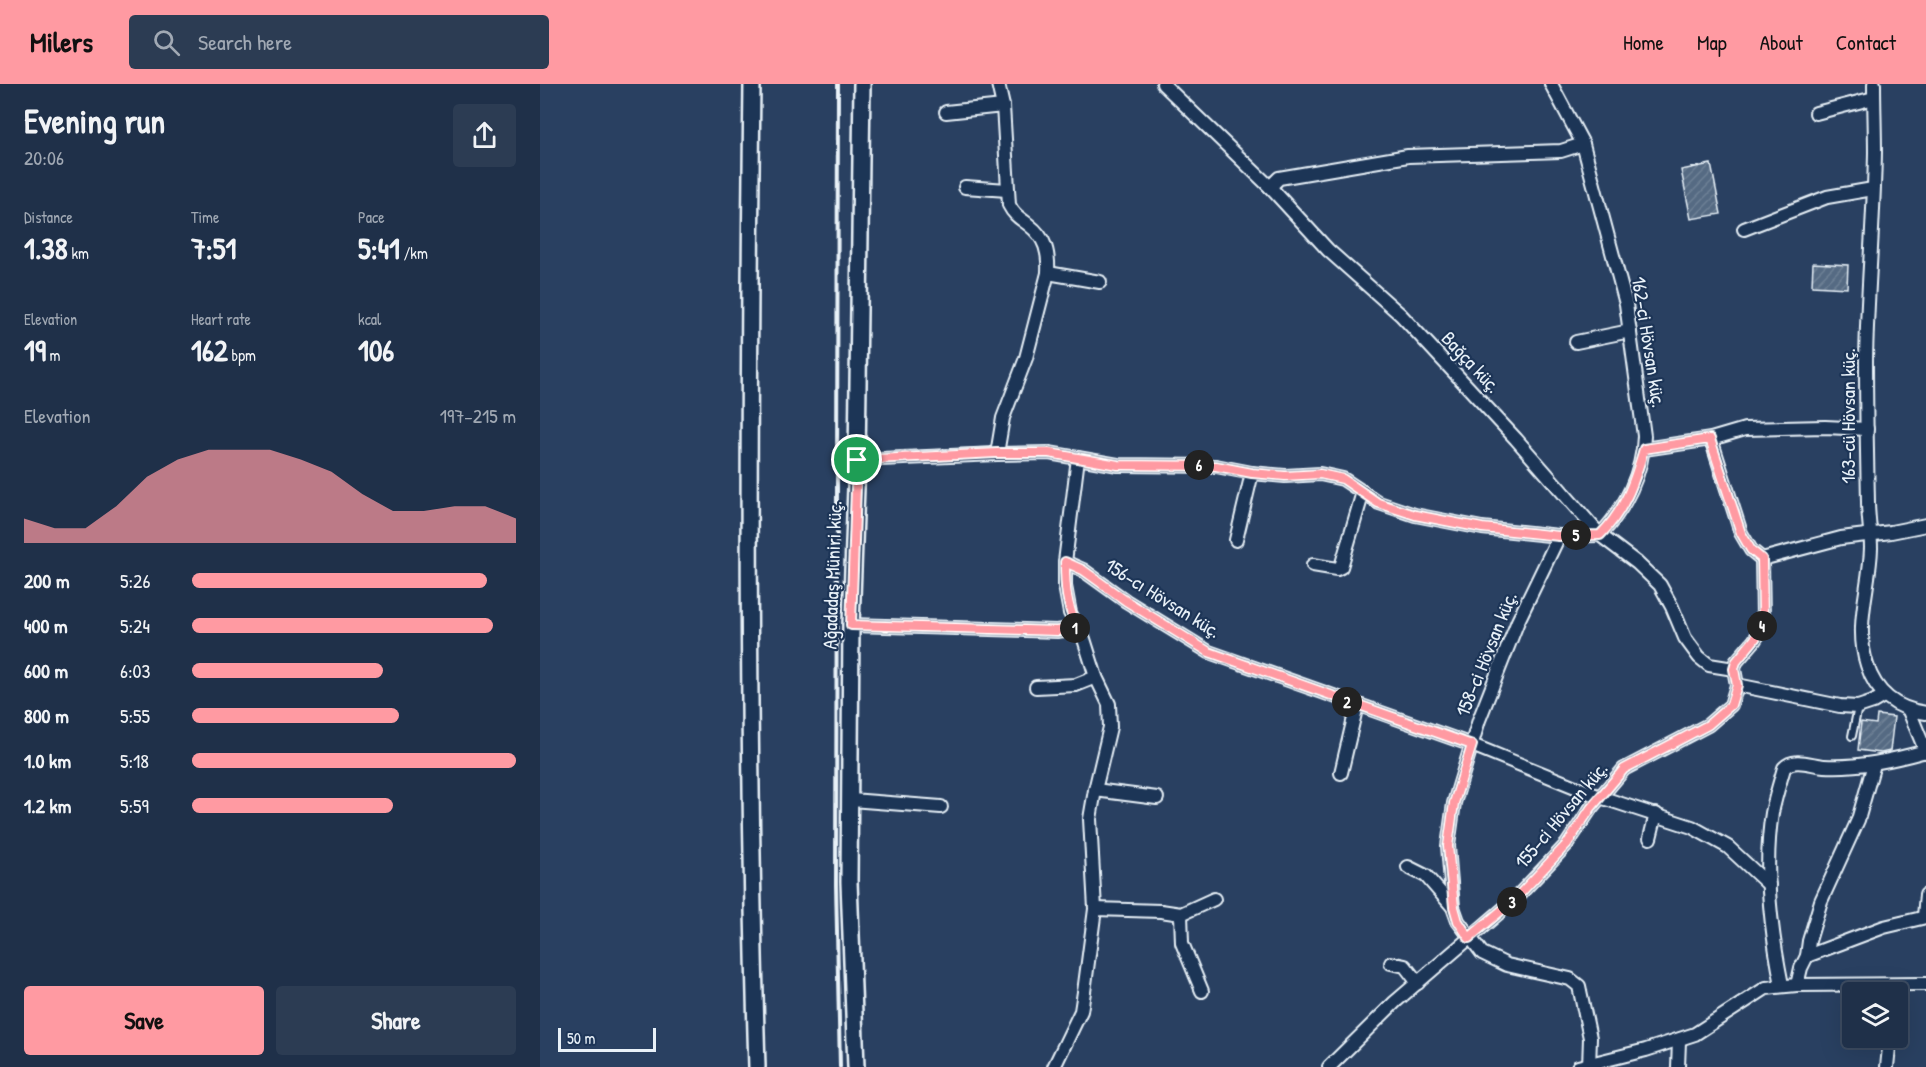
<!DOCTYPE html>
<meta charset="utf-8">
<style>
body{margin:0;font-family:"Patrick Hand",sans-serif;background:#2c3c53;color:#f1f3f6;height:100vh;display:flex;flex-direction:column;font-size:22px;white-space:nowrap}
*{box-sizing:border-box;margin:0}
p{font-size:20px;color:#a1a9b4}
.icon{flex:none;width:33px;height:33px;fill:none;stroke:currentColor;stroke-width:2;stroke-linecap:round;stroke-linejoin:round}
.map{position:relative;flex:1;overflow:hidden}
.side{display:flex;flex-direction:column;background:#1f3049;width:540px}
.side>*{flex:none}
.tools{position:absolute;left:1302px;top:898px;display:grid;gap:12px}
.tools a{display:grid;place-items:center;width:66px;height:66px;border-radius:6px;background:#1f3049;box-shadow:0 6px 24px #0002,0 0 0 2px #3c4b61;font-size:30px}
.scale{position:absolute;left:18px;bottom:15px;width:98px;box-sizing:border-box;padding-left:6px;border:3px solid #e8f1f8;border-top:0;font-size:16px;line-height:21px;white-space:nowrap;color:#e8f1f8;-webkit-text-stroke:4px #1d3557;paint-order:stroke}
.pin{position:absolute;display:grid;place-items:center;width:51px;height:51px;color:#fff;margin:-26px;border:3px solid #fff;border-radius:50%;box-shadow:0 2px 6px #0007}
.km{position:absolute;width:30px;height:30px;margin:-15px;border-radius:50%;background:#222;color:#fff;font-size:16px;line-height:30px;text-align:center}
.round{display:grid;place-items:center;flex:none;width:63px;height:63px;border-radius:6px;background:#2c3c53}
.overview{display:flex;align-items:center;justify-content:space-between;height:102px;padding:0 24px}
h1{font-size:33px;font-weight:700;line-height:45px}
.figures{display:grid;grid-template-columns:repeat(3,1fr);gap:9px;height:102px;padding:6px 24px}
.figures div{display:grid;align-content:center}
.figures b{font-size:30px;font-weight:700}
.figures small{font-size:16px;font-weight:400}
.figures p{font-size:16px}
.chart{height:168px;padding:12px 24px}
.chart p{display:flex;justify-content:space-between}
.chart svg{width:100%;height:108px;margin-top:6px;fill:#ff9aa2;opacity:.7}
.action{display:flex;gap:12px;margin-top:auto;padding:12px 24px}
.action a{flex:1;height:69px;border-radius:6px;background:#ff9aa2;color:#111;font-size:24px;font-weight:700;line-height:69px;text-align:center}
.action a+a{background:#2c3c53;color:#f1f3f6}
ul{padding:0 24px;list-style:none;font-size:20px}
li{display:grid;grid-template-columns:96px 72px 1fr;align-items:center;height:45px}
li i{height:15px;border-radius:8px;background:#ff9aa2}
header{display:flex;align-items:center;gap:36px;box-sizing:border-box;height:84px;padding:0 30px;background:#ff9aa2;color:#111}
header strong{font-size:28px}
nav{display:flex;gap:33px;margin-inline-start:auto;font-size:21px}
.search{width:420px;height:54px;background:#2c3c53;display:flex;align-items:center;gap:15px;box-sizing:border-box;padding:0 21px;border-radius:6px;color:#a1a9b4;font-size:22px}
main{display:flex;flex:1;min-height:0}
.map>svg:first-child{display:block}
.building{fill:url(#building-hatch);stroke:#e8f1f8;stroke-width:1.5}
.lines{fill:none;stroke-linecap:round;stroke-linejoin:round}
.service-casing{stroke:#e8f1f8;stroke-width:10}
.minor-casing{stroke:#e8f1f8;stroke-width:16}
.tertiary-casing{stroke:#e8f1f8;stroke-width:20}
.service{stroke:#1d3557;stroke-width:6}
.minor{stroke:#1d3557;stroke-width:12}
.tertiary{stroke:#1d3557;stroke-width:15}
.rail{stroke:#e8f1f8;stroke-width:4}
.route-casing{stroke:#fff;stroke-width:12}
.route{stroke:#ff9aa2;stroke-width:8}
.labels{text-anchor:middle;stroke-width:4.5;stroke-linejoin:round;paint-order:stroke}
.street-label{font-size:20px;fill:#e8f1f8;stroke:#1d3557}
</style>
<header>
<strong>Milers</strong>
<div class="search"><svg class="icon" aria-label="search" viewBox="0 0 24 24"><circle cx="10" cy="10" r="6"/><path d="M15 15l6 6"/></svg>Search here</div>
<nav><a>Home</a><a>Map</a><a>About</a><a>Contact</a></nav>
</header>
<main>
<section class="side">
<div class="overview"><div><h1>Evening run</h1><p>20:06</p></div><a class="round"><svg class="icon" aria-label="share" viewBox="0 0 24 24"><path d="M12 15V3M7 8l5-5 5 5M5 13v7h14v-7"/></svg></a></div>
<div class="figures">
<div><p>Distance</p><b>1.38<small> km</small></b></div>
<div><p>Time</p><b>7:51</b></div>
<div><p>Pace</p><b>5:41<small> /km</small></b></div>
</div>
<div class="figures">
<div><p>Elevation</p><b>19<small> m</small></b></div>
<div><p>Heart rate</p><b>162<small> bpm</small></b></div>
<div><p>kcal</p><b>106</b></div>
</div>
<div class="chart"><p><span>Elevation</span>197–215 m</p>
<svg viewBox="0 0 160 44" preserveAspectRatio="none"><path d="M0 44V34L10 38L20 38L30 29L40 17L50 10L60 6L70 6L80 6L90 10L100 15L110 24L120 31L130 31L140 29L150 29L160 34V44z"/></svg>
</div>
<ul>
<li><b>200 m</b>5:26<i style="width:91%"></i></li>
<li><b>400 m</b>5:24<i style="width:93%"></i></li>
<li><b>600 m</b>6:03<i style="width:59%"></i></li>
<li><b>800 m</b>5:55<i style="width:64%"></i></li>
<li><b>1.0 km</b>5:18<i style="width:100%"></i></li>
<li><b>1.2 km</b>5:59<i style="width:62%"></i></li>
</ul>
<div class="action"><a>Save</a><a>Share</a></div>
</section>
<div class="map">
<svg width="1386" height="983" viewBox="0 0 1386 983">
<defs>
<pattern id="building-hatch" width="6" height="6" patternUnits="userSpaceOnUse" patternTransform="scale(1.5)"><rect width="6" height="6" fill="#556a83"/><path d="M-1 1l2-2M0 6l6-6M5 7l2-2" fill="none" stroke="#6d8095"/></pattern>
</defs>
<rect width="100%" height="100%" fill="#294061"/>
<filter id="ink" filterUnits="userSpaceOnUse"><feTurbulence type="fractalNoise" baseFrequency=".0167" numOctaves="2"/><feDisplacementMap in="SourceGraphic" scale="12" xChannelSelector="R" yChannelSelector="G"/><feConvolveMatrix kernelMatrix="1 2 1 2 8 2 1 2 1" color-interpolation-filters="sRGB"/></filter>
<g filter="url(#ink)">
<g class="building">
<polygon points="1171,80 1181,130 1151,135 1141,86"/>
<polygon points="1273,179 1308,181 1307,204 1272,202"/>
<polygon points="1337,631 1354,633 1350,667 1341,669 1318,666 1321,638 1336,640"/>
</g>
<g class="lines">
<defs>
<polyline id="service" points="1312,652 1318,623"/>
<g id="minor">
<polyline points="623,0 730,103 788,166 861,231 976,355 1060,451 1097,479 1120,501 1132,523 1145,554 1159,573 1169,581 1194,585"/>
<path d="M1334,0c0,23 1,46 1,68 -1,70 -8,140 -9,209 0,47 1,94 2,141 0,15 3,31 3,46 -1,39 -17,78 -4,117 9,29 29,44 59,48"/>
<polyline points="406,28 463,22"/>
<polyline points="1276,29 1334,14"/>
<polyline points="425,103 467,106"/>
<polyline points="730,103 739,94 868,72 1021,67 1043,60"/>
<polyline points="1204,145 1287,113 1333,105"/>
<polyline points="508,189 560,198"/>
<polyline points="1036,258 1090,247"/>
<polyline points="1104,365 1171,355 1205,345 1285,343 1327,345"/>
<path d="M457,370l6,-36 23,-60 22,-85c1,-20 -2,-35 -19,-48 -9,-7 -15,-10 -20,-20l-6,-99 -5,-22"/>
<path d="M317,376l140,-6 52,-1 69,12 98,1 36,7 33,3 35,-2 23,5 36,24 36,12 67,13 77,8 41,-1c25,-26 43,-63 44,-99l-18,-132 -43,-160 -32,-60"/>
<polyline points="1019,452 978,537 939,636 914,719 908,762 913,823 918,837 942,869 967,881 1030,895 1039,902 1050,954 1049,983"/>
<polyline points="696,456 712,389"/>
<polyline points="1222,475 1301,454 1351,448 1386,441"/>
<polyline points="525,478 543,486 586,517 669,568 932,661 1060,713 1152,743 1188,763 1229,801"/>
<polyline points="773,481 797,485 801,483 823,408"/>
<polyline points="311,541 517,547 538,544"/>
<polyline points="1197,601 1300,622 1318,623 1333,618 1345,611"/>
<polyline points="496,603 536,601 556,593"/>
<polyline points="1369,627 1386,668"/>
<polyline points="801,689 817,621"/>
<polyline points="555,706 617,714"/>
<polyline points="311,716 401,723"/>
<polyline points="1110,754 1116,730"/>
<polyline points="868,783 886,792 913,823"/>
<polyline points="555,825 621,827 641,830 674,815"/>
<polyline points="641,830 642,859 662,907"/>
<polyline points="1384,832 1386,811"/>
<polyline points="1267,872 1344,843 1386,833"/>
<polyline points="851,879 865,882 878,899"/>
<path d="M1242,901c-11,-54 -19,-117 -10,-172 3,-15 8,-31 12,-45 10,-11 27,-3 40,-2 34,2 69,-6 102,-15"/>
<polyline points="1257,901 1261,884 1267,872 1269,857 1281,817 1318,736 1334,680"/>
<polyline points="514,983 541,927 544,908 555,825 550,735 555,706 570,643 569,620 556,593 544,555 530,529 525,502 525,478 538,374"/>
<polyline points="789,983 855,918 975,815 1027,760 1051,724 1084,685 1168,641 1191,621 1197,601 1194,585 1196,578 1214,557 1221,546 1223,535 1222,475 1211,466 1201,449 1171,355"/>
<polyline points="1038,983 1106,966 1155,950 1226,904 1257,901 1386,900"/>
<polyline points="1138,983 1139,957"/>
<polyline points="1347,983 1350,954"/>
</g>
<g id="tertiary">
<path d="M212,0c-4,328 -5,656 5,983"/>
<polyline points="316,983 309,798 311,541 317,376 322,0"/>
</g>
</defs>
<use href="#service" class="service-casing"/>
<use href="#minor" class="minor-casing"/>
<use href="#tertiary" class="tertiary-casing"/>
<use href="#service" class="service"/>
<use href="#minor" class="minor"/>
<use href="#tertiary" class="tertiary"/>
<polyline class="rail" points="298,0 296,801 300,983"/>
</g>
</g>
<g class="lines" filter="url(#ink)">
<defs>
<path id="route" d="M1170,355l31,94 10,17 11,9 1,60 -2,11 -7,10 -18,22 -2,7 3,16 -6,20 -23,20 -84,44 -33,39 -24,36 -52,55 -46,39 -11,-17 -4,-14 -6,-61 6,-43 18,-58 -263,-93 -83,-51 -43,-31 -18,-8c0,24 1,44 13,66l-21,3 -206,-6 6,-165 140,-7h52l69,12 98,1 36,7 33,3 35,-2 23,5 35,24 37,12 67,13 77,8 41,-1c25,-25 34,-52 44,-86z"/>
</defs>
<use href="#route" class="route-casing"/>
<use href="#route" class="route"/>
</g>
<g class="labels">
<g class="street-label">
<text transform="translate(1109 258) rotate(81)" y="7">162-ci Hövsan küç.</text>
<text transform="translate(931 278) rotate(47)" y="7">Bağça küç.</text>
<text transform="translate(1308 332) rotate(-90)" y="7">163-cü Hövsan küç.</text>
<text transform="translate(292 491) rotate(-88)" y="7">Ağadadaş Müniri küç.</text>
<text transform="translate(623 514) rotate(32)" y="7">156-cı Hövsan küç.</text>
<text transform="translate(946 570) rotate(-68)" y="7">158-ci Hövsan küç.</text>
<text transform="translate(1021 731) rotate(-50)" y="7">155-ci Hövsan küç.</text>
</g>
</g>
</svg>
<div class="tools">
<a><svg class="icon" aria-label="layers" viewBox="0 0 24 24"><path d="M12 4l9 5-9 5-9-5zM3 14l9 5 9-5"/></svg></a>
</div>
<div class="scale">50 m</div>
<div class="pin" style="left:317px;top:376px;background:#1e9e55"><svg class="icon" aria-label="arrive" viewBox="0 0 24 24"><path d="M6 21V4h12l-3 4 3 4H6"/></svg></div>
<b class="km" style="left:535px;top:544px">1</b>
<b class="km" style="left:807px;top:618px">2</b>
<b class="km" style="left:972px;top:818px">3</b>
<b class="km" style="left:1222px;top:542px">4</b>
<b class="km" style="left:1036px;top:451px">5</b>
<b class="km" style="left:659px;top:381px">6</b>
</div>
</main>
